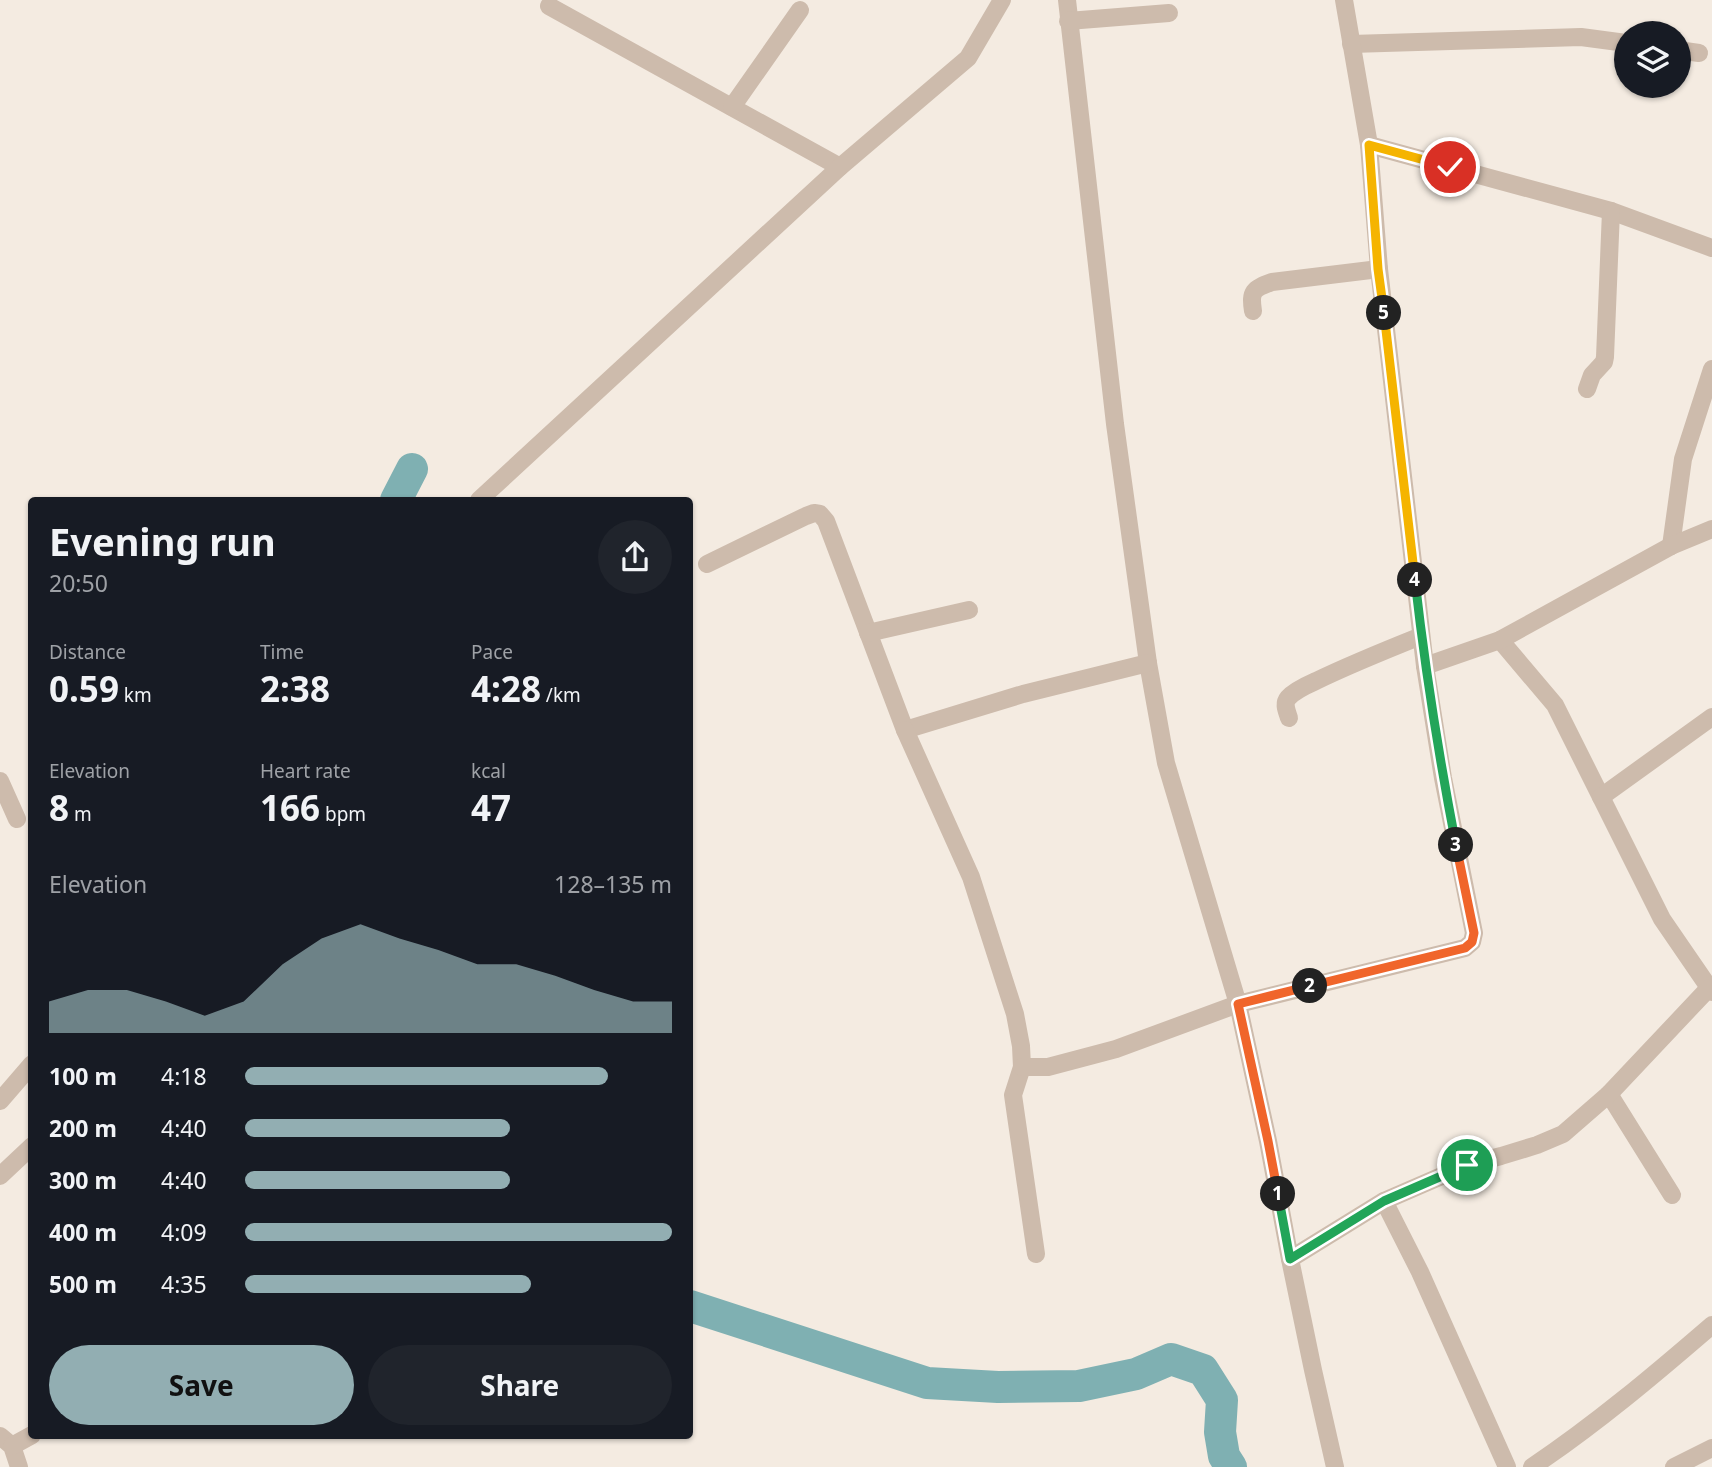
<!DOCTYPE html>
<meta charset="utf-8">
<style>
body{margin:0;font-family:"Noto Sans",sans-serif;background:#20242c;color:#f1f3f6;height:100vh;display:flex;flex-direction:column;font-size:26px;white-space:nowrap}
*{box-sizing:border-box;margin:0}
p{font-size:23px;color:#9ea1a6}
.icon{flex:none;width:38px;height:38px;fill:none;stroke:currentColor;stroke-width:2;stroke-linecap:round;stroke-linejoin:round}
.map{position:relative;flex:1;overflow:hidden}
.panel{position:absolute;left:28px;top:497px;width:665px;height:942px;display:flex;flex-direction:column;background:#171b24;border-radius:7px;box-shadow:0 2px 5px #0004}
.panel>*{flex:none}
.controls{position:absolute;left:1614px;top:21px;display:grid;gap:14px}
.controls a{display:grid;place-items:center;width:77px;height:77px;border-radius:50%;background:#171b24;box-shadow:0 2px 5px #0004;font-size:35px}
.pin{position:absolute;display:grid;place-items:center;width:60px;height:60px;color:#fff;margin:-30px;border:4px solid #fff;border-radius:50%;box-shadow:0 2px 7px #0007}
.km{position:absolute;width:35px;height:35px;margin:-18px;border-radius:50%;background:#222;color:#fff;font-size:19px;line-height:35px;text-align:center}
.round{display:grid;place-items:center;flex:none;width:74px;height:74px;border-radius:37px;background:#20242c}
.headline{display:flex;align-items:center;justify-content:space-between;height:119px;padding:0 21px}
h1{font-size:38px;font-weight:700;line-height:52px}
.metrics{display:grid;grid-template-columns:repeat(3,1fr);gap:10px;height:119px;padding:7px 21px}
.metrics div{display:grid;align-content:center}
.metrics b{font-size:35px;font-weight:700}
.metrics small{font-size:19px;font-weight:400}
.metrics p{font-size:19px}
.chart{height:196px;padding:14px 21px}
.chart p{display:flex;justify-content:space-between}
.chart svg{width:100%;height:126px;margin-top:7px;fill:#92aeb2;opacity:.7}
.action{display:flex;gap:14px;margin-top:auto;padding:14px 21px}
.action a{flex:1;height:80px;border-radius:42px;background:#92aeb2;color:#111;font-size:28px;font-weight:700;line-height:80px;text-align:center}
.action a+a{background:#20242c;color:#f1f3f6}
ul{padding:0 21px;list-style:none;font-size:23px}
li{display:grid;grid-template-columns:112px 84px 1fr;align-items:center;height:52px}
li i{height:18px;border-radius:9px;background:#92aeb2}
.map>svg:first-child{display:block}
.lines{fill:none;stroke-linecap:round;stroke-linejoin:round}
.river{stroke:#7fb0b2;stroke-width:32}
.minor{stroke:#cdbbac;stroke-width:18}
.split-1-casing{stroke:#fff;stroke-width:14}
.split-2-casing{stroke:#fff;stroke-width:14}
.split-3-casing{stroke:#fff;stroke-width:14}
.split-4-casing{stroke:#fff;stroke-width:14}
.split-5-casing{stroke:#fff;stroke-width:14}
.split-6-casing{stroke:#fff;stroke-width:14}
.split-1{stroke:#22a559;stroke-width:9}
.split-2{stroke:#f0652b;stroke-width:9}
.split-3{stroke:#f0652b;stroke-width:9}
.split-4{stroke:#22a559;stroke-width:9}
.split-5{stroke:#f5b400;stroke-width:9}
.split-6{stroke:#f5b400;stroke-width:9}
</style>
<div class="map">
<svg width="1712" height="1467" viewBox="0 0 1712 1467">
<rect width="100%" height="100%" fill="#f4ebe1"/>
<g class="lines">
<g class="river">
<polyline points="396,500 412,469"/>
<polyline points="690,1306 927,1383 998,1387 1079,1386 1136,1374 1171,1359 1203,1370 1222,1400 1220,1432 1224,1456 1231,1467"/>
</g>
<g class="minor">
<polyline points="1067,0 1115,424 1148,663 1166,763 1238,1004 1268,1141 1290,1259 1313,1370 1335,1467"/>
<polyline points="549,6 840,167"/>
<polyline points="1068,21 1169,13"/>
<polyline points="1351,44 1581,37 1626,43"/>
<polyline points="1678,50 1699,53"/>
<polyline points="732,107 800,10"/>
<polyline points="1369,145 1611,211 1712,248"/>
<path d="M1253,311c-3,-20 0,-22 19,-29l107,-13"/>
<polyline points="1587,389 1592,375 1604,362 1605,357 1611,211"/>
<polyline points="479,500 840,167 968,58 1002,0"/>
<polyline points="1671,546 1683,459 1712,369"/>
<polyline points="707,564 806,516 814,513 820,514 826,521 905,730 1023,694 1148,663"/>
<polyline points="868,633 969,610"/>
<polyline points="1500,640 1555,705 1662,919 1712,992"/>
<polyline points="1425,666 1500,640 1671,546 1712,529"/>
<path d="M1289,718c-2,-7 -6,-14 -1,-20 7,-8 19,-13 28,-17 35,-17 70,-31 105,-45"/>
<polyline points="905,730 971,877 1015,1014 1021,1046 1022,1067 1013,1095 1036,1254"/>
<polyline points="0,781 17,819"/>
<polyline points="1601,797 1712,717"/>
<polyline points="1022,1067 1048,1067 1116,1049 1238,1004 1465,948 1472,942 1474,933 1443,778 1425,666 1379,269 1369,145 1344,0"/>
<polyline points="1609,1094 1672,1195"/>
<polyline points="0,1101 32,1064"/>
<polyline points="0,1176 32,1146"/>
<polyline points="1384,1201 1420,1272 1507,1467"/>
<polyline points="1290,1259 1384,1201 1467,1165 1501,1156 1537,1145 1563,1134 1609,1094 1709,988"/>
<polyline points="0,1436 12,1446 19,1467"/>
<polyline points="12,1446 32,1435"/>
<path d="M1532,1467c64,-43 122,-92 180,-142"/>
<polyline points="1674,1467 1712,1448"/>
</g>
</g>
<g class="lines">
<defs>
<polyline id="split-1" points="1278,1194 1290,1259 1384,1201 1467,1165"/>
<polyline id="split-2" points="1278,1194 1268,1141 1238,1004 1310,986"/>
<polyline id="split-3" points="1310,986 1465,948 1472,942 1474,933 1456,845"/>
<path id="split-4" d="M1415,580c10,89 24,177 41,265"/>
<polyline id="split-5" points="1384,313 1415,580"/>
<polyline id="split-6" points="1384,313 1378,269 1369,145 1450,167"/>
</defs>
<use href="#split-1" class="split-1-casing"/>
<use href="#split-2" class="split-2-casing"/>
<use href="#split-3" class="split-3-casing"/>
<use href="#split-4" class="split-4-casing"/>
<use href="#split-5" class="split-5-casing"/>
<use href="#split-6" class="split-6-casing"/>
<use href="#split-1" class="split-1"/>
<use href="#split-2" class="split-2"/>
<use href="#split-3" class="split-3"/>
<use href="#split-4" class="split-4"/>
<use href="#split-5" class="split-5"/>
<use href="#split-6" class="split-6"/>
</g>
</svg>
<div class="controls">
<a><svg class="icon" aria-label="layers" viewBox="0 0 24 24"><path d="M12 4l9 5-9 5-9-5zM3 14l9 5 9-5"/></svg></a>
</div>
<div class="pin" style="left:1467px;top:1165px;background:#1e9e55"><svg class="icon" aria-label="arrive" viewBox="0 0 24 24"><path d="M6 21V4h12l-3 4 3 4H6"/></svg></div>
<div class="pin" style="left:1450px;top:167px;background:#d93025"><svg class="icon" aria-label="check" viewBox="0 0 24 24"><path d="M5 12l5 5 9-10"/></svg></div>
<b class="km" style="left:1278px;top:1194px">1</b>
<b class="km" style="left:1310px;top:986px">2</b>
<b class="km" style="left:1456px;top:845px">3</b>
<b class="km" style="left:1415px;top:580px">4</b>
<b class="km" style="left:1384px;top:313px">5</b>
<section class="panel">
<div class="headline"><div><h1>Evening run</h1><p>20:50</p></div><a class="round"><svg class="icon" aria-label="share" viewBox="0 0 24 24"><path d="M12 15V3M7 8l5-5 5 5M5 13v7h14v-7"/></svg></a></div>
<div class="metrics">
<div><p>Distance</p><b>0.59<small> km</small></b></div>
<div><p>Time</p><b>2:38</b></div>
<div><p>Pace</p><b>4:28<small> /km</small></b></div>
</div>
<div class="metrics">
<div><p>Elevation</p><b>8<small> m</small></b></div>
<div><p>Heart rate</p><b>166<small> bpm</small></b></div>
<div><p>kcal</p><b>47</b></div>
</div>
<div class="chart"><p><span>Elevation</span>128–135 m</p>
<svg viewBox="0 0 160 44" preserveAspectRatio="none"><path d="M0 44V33L10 29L20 29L30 33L40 38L50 33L60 20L70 11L80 6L90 11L100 15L110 20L120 20L130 24L140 29L150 33L160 33V44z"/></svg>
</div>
<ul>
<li><b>100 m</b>4:18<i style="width:85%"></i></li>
<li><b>200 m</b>4:40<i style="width:62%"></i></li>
<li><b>300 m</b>4:40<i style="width:62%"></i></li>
<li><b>400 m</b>4:09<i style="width:100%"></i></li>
<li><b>500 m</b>4:35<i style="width:67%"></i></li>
</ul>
<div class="action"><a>Save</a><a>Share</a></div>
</section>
</div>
